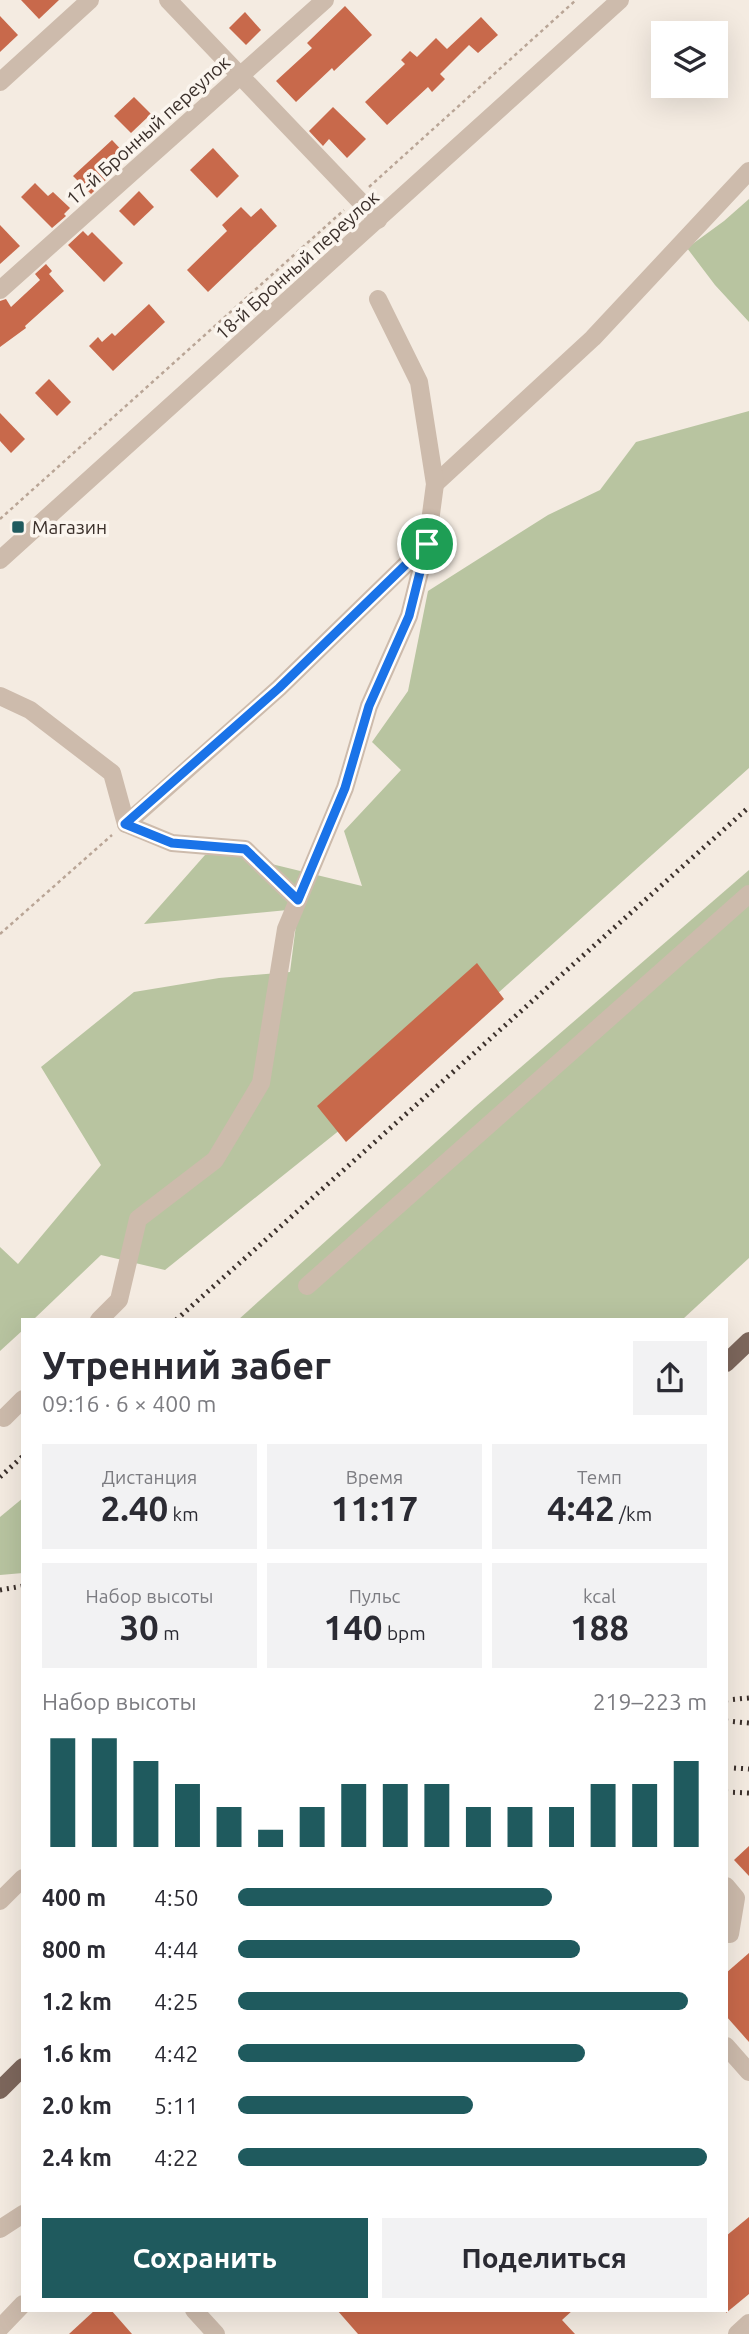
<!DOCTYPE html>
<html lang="ru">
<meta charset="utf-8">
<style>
body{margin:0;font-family:Ubuntu,sans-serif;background:#f2f2f3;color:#2b2b33;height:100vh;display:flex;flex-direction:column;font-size:26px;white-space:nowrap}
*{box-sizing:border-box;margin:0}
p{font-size:23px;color:#7c7c81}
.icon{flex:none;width:38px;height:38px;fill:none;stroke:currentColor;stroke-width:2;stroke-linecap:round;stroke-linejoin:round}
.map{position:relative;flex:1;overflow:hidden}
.panel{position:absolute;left:21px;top:1318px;width:707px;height:994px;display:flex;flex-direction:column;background:#fff;border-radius:0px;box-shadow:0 7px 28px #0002}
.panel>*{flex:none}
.tools{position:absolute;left:651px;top:21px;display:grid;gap:14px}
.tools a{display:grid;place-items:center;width:77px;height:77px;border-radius:0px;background:#fff;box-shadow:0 7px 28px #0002;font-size:35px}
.pin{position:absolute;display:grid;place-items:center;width:60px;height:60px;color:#fff;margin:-30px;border:4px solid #fff;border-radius:50%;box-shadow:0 2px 7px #0007}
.round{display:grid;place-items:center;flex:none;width:74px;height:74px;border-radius:0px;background:#f2f2f3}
.overview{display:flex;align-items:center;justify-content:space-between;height:119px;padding:0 21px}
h1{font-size:38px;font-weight:700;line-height:52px}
.stats{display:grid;grid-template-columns:repeat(3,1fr);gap:10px;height:119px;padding:7px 21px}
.stats div{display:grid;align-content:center;border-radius:0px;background:#f2f2f3;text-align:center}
.stats b{font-size:35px;font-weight:700}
.stats small{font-size:19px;font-weight:400}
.stats p{font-size:19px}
.chart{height:196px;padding:14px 21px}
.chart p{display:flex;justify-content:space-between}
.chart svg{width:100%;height:126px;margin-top:7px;stroke:#1f5a5e;stroke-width:6}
.cta{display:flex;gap:14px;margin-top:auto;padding:14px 21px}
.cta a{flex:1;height:80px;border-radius:0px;background:#1f5a5e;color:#fff;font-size:28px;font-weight:700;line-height:80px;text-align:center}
.cta a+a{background:#f2f2f3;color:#2b2b33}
ul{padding:0 21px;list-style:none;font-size:23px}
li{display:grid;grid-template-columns:112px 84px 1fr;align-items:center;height:52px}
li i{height:18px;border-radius:9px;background:#1f5a5e}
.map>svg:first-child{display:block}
.green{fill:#b8c4a0}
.building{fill:#c8694b}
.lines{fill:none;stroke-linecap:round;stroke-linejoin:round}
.path{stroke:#b9a596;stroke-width:2.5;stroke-dasharray:3.5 3.5;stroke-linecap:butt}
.minor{stroke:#cdbbac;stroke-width:18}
.major{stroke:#7d675c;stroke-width:18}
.rail{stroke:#3b302b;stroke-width:5;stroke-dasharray:2 5;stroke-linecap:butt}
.route-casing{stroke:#fff;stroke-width:14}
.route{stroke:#1a73e8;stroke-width:9}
.poi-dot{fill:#1f5a5e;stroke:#fbf5ee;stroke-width:2.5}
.labels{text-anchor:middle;stroke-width:7;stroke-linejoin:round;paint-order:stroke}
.street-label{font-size:19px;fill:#3b302b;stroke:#fbf5ee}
.poi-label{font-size:19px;fill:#3b302b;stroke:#fbf5ee;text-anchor:start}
</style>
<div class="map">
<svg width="749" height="2334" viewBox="0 0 749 2334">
<rect width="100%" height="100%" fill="#f4ebe1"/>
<g class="green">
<polygon points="749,199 749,322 715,285 687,248 724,221"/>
<polygon points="749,411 749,768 391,1089 165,1270 101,1255 34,1319 23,1320 23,1330 0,1351 0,1247 18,1264 101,1165 41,1067 134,992 219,978 290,972 298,909 144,924 205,855 234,855 362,886 344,831 401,770 372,742 408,691 428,591 548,515 600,490 636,442"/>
<polygon points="749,870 749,1258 683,1319 238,1320 476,1106"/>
<polygon points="23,1498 23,1573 0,1575 0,1517"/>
</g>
<g class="building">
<polygon points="21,0 59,0 39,19"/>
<polygon points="345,6 372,35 334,71 332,68 296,102 276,81 312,48 307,43"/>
<polygon points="245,12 261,30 246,45 229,28"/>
<polygon points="0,16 18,35 0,52"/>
<polygon points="481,17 498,35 478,53 469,45 440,74 445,79 432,92 428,87 387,125 365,102 405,64 401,60 410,51 417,57 436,38 447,49"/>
<polygon points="134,97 151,114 131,133 114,116"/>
<polygon points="333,107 366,139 347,158 329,139 323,146 309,131"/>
<polygon points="112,140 127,156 108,174 110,176 91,194 73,176"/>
<polygon points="213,148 239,176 217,198 190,170"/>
<polygon points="35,183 48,196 53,192 70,208 64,214 66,216 52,228 21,197"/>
<polygon points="139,191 154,207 134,226 119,211"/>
<polygon points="241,207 251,217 261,208 277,226 208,292 187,270 227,231 222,225"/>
<polygon points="0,225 20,246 0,264"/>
<polygon points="83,231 88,236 92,232 123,263 104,282 68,245"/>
<polygon points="46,264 52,271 49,274 64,291 25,326 26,328 0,347 0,301 6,299 11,307 40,280 35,274"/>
<polygon points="149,304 165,322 113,371 89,346 98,337 102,342 112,333 115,336"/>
<polygon points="49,379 71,402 57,416 35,393"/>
<polygon points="0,413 25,439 11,453 0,441"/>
<polygon points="477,963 504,999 346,1142 317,1106"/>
<polygon points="749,1846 749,1876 734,1860"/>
<polygon points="749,1953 749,2042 726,2016 726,1973"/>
<polygon points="749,2217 749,2294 726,2313 726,2236"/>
<polygon points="95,2310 111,2310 132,2334 69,2334"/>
<polygon points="337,2310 573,2310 562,2320 575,2334 358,2334"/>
</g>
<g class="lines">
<g class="path">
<polyline points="369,187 576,0"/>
<polyline points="0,519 344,210"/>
<polyline points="0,934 112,835"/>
</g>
<g class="minor">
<polyline points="168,0 378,220"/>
<polyline points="0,82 90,0"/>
<polyline points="0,290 325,0"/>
<polyline points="435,484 593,338 749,171"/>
<polyline points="0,560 620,0"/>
<polyline points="0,696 30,710 112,773 126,824 172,843 245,849 298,900"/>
<polyline points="126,824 279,688 427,544"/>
<polyline points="307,1286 749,894"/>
<polyline points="99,1320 119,1300 138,1219 215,1160 261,1083 286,929 345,788 369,706 409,616 427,544 435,484 419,382 378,299"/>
<polyline points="4,1418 23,1399"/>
<polyline points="726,1886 736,1898 730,1934"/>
<polyline points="0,1901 23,1878"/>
<polyline points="726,2046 749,2072"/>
<polyline points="0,2229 23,2214"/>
<polyline points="194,2310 216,2334"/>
<polyline points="0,2328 23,2304"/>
<polyline points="737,2334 749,2323"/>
</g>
<g class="major">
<polyline points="726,1363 749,1341"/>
<polyline points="0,2090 23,2067"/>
</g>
<g class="rail">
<polyline points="176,1320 749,807"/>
<polyline points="0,1477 23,1456"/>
<polyline points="0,1590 23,1586"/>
<polyline points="726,1700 749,1698"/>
<polyline points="726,1721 749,1723"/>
<polyline points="734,1768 749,1769"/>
<polyline points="726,1792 749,1793"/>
</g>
</g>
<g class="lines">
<defs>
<polygon id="route" points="427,544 409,616 369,706 345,788 298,900 245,849 172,843 125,824 279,688"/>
</defs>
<use href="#route" class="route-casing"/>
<use href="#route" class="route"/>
</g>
<rect class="poi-dot" x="11" y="520" width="14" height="14" rx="3.5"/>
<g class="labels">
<g class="street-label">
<text transform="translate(148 130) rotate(-42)" y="7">17-й Бронный переулок</text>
<text transform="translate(297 265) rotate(-42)" y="7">18-й Бронный переулок</text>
</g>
<g class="poi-label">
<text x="32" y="534">Магазин</text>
</g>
</g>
</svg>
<div class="tools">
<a><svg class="icon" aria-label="layers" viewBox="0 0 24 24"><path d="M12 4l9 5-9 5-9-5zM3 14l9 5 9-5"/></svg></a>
</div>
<div class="pin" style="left:427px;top:544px;background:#1e9e55"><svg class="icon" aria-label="arrive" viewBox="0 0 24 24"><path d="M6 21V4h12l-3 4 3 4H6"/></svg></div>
<section class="panel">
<div class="overview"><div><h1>Утренний забег</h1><p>09:16 · 6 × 400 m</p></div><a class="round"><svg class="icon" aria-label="share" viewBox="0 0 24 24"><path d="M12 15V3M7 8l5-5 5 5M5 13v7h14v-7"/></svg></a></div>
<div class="stats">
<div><p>Дистанция</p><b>2.40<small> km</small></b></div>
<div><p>Время</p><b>11:17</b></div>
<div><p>Темп</p><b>4:42<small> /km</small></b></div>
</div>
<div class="stats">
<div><p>Набор высоты</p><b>30<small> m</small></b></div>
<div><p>Пульс</p><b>140<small> bpm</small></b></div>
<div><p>kcal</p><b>188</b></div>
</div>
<div class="chart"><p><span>Набор высоты</span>219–223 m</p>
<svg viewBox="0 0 160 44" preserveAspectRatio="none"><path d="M5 44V6M15 44V6M25 44V14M35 44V22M45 44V30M55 44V38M65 44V30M75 44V22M85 44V22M95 44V22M105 44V30M115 44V30M125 44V30M135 44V22M145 44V22M155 44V14"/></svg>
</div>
<ul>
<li><b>400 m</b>4:50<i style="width:67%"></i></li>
<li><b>800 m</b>4:44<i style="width:73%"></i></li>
<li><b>1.2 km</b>4:25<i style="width:96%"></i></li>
<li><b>1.6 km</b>4:42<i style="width:74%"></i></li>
<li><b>2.0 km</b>5:11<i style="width:50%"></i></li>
<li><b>2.4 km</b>4:22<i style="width:100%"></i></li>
</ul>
<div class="cta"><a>Сохранить</a><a>Поделиться</a></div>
</section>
</div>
